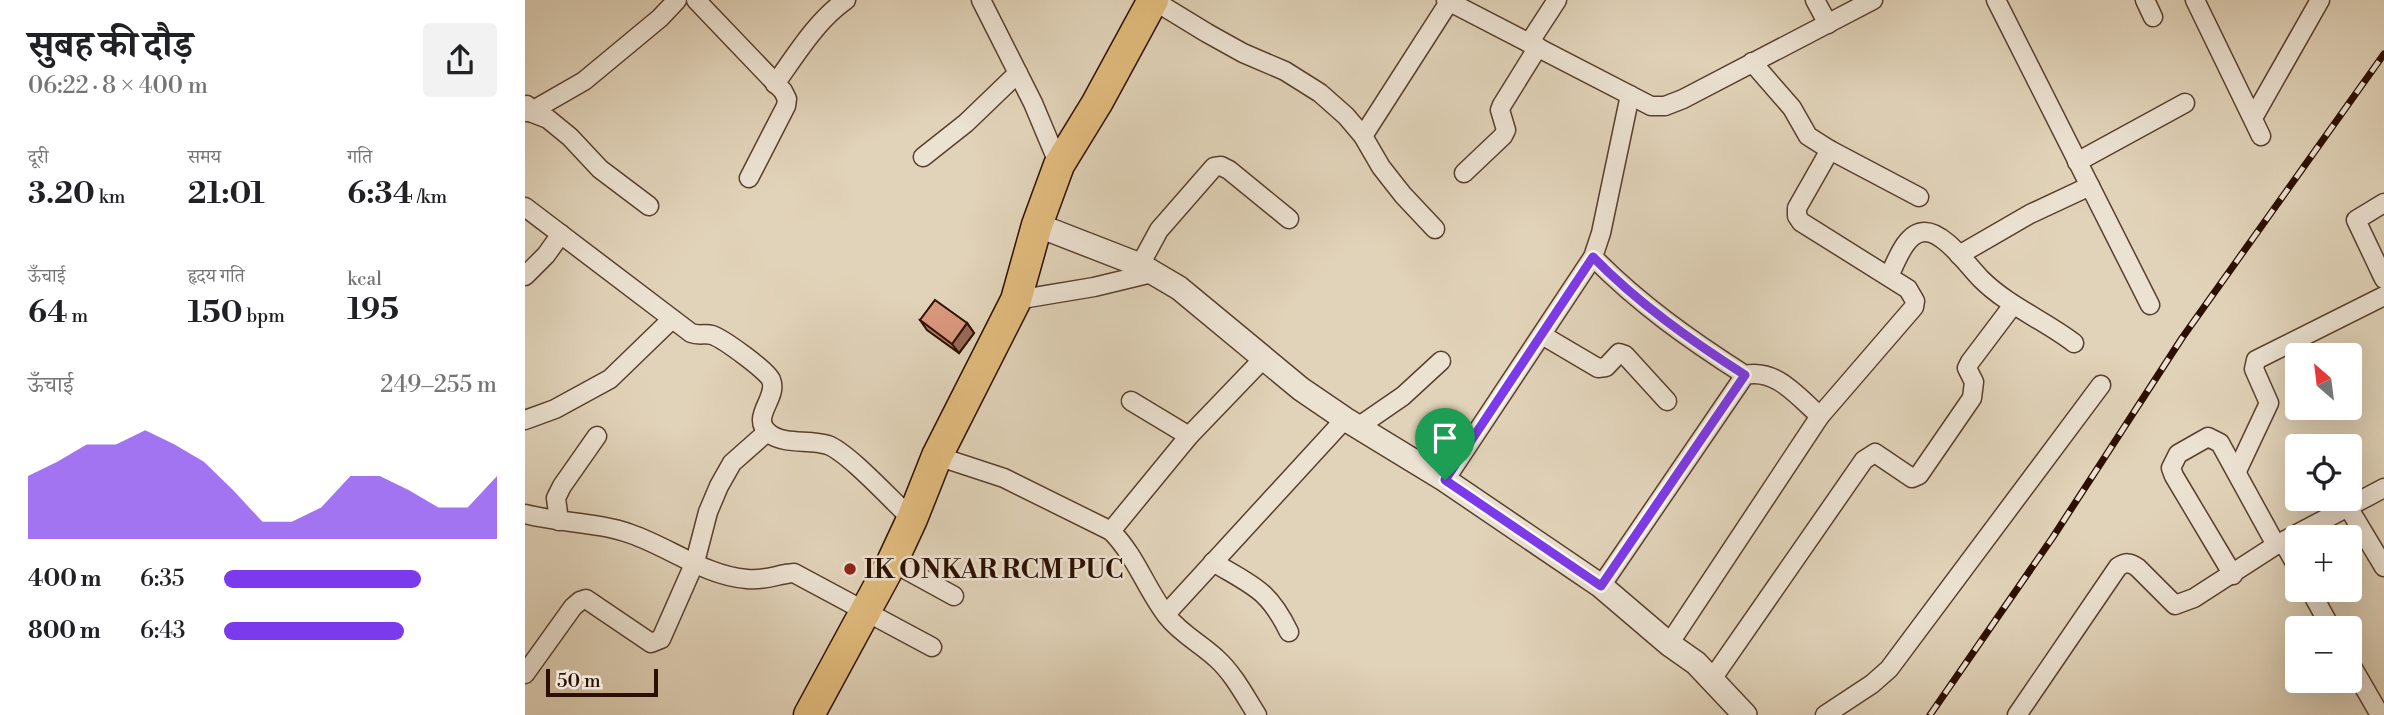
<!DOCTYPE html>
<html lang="hi">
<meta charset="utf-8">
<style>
body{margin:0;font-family:"Libre Bodoni","Noto Serif Devanagari",serif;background:#f2f2f2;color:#202124;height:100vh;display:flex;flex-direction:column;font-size:26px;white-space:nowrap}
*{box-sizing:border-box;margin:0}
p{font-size:23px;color:#757577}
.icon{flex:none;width:38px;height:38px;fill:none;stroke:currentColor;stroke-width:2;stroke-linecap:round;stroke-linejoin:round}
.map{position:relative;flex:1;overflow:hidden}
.panel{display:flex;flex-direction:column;background:#fff;width:525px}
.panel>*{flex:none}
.needle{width:46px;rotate:332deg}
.buttons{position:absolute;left:1760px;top:343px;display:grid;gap:14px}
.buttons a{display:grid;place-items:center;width:77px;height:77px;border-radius:7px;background:#fff;box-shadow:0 7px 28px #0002;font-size:35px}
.scale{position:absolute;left:21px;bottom:18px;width:112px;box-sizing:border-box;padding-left:7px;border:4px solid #2c0f00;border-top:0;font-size:19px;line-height:24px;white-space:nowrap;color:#2c0f00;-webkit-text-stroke:5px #ece2d2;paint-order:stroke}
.pin{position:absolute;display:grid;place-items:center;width:60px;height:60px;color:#fff;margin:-72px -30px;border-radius:50% 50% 50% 0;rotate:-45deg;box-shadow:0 0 7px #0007}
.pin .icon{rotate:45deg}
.round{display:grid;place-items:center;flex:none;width:74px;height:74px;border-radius:7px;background:#f2f2f2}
.overview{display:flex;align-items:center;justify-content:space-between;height:119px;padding:0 28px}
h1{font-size:38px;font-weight:700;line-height:52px}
.stats{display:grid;grid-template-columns:repeat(3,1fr);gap:10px;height:119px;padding:7px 28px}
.stats div{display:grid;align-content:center}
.stats b{font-size:30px;font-weight:700}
.stats small{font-size:19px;font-weight:400}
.stats p{font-size:19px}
.chart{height:196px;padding:14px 28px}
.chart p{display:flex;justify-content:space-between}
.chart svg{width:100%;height:126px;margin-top:7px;fill:#7c3aed;opacity:.7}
ul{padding:0 28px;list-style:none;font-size:23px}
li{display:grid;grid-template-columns:112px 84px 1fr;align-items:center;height:52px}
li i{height:18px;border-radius:9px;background:#7c3aed}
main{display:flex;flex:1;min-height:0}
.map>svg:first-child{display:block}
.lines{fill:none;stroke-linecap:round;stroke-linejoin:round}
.minor-casing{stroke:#59402e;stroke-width:21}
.tertiary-casing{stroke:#59402e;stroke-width:26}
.trunk-casing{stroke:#2c0f00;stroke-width:33}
.minor{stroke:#ece2d2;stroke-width:18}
.tertiary{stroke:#ece2d2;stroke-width:23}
.trunk{stroke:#e0ba7c;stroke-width:30}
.rail-casing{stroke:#2c0f00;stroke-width:7}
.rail{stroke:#ece2d2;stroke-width:4.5;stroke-dasharray:13;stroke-linecap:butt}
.wall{fill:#bc836c;stroke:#2c0f00;stroke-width:2}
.shaded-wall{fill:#996a58;stroke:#2c0f00;stroke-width:2}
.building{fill:#db987e;stroke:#2c0f00;stroke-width:2}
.route-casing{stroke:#fff;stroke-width:14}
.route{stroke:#7c3aed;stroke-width:9}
.poi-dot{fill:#8f2418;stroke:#ece2d2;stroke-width:2.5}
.labels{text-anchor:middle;stroke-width:5;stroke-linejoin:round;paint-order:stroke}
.poi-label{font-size:26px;font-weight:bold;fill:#2c0f00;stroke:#ece2d2;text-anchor:start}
</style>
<main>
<section class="panel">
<div class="overview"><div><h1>सुबह की दौड़</h1><p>06:22 · 8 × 400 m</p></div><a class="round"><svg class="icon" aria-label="share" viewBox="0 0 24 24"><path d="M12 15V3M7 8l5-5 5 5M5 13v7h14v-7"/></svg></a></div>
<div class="stats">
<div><p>दूरी</p><b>3.20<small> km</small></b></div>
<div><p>समय</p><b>21:01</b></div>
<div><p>गति</p><b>6:34<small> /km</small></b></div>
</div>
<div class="stats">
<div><p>ऊँचाई</p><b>64<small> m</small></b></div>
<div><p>हृदय गति</p><b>150<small> bpm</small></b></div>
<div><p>kcal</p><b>195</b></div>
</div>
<div class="chart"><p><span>ऊँचाई</span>249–255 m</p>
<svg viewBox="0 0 160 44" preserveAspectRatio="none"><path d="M0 44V22L10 17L20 11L30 11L40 6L50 11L60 17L70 27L80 38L90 38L100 33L110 22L120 22L130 27L140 33L150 33L160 22V44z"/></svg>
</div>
<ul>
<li><b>400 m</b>6:35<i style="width:72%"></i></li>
<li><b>800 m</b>6:43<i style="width:66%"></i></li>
</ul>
</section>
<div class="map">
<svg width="1859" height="715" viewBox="0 0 1859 715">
<rect width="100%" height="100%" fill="#e1d3b9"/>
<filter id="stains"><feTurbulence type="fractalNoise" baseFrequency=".00286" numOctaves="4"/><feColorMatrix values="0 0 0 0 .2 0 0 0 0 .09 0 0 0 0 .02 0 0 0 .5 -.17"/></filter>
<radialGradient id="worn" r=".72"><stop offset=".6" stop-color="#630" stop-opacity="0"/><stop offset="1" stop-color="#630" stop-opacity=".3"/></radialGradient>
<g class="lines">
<defs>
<g id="minor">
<polyline points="171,0 258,91 262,99 261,106 224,178"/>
<polyline points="456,0 508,103 534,165"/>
<polyline points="628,0 682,33 718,53 760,71 795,93 821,116 838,136 856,167 878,195 910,229"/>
<polyline points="921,0 1126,106 1140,106 1158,99 1348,0"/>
<polyline points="1290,0 1303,24"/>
<polyline points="1471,0 1625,305"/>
<polyline points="1620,0 1628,17"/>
<polyline points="1670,0 1736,136"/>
<polyline points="1004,43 1032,0"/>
<polyline points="1227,62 1267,108 1283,136 1305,150 1394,197"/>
<path d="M250,84c21,-29 41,-63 71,-84"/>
<polyline points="2,105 5,112 23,119 45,137 75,169 124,206"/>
<polyline points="0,112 5,112 59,81 135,18 152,0"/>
<polyline points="1728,118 1795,0"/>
<polyline points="838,136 924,2"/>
<polyline points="398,157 441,123 493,73"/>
<polyline points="1552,162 1660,103"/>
<polyline points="939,173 978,136 981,130 975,110 977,105 1013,47"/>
<polyline points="1859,203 1831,220 1859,279"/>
<path d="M0,207l166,126c8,3 14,0 21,2 10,3 56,36 59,45 8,18 -23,38 -1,54 15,11 40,5 58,11 21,8 65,57 84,74"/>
<polyline points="1434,255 1505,214 1565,186"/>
<path d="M1068,257c45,46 97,83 152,118"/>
<polyline points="615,265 634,230 689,167 696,166 704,170 764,219"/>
<polyline points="0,276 21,255 36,234"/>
<path d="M1364,276c7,-13 16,-43 35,-44 20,-1 44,34 57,47 27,27 63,41 93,64"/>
<polyline points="491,300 569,287 627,273"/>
<polyline points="1017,335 1073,368 1081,367 1094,353 1100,355 1142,401"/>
<polyline points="606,401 664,436"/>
<polyline points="0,420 30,409 85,379 147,319"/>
<polyline points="833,427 878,396 916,361"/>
<path d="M412,456l67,22 107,53c25,25 35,58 56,85 14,18 33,27 49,42 17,15 29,38 41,57"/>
<polyline points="1712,471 1744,403 1729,369 1731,360 1859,296"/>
<polyline points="920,480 1068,257 1076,233 1105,95"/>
<polyline points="1823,507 1859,567"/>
<path d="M0,514c34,9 73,8 106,20 38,13 75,42 116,45 20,2 30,-5 47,-6l138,74"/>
<polyline points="34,521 31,498 37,486 72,436"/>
<polyline points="586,531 664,436 738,359"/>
<polyline points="1758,542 1773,568"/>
<polyline points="367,562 429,596"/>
<path d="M688,562c40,24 55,27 76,70"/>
<polyline points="1708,575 1649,476 1646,468 1653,454 1683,437 1695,443 1751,545"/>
<path d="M1076,586l144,-211c31,-7 53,22 75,41"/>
<polyline points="1785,590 1806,628"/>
<polyline points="641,614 820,419"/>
<polyline points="1144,644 1295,416 1389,307 1390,301 1383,289 1276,222 1272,216 1272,208 1305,150"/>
<polyline points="1825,663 1855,715"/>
<polyline points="0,674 48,607 55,601 61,599 126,643 136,639 170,562 183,512 194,486 207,463 242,432"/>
<polyline points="1187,679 1339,460 1350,453 1387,478 1394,475 1447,398 1449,382 1442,368 1445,362 1488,305"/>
<polyline points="1300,715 1347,684 1364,669 1576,385"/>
<path d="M1492,715l101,-148c8,-5 12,-5 20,1l37,37 19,-7 82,-53 108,-57"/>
</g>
<polyline id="tertiary" points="512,225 615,265 654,288 776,389 820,419 920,480 1076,586 1144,644 1171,663 1220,715"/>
<polyline id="trunk" points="284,715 367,562 387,519 412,456 491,300 512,225 534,165 572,103 628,0"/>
</defs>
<use href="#minor" class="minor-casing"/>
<use href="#tertiary" class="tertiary-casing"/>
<use href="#trunk" class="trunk-casing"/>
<use href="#minor" class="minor"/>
<use href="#tertiary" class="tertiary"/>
<use href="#trunk" class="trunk"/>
<defs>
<polyline id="rail" points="1405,715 1528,537 1657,338 1859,54"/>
</defs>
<use href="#rail" class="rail-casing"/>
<use href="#rail" class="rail"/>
</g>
<polygon class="wall" points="395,320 442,323 449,333 434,353 402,330"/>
<polygon class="shaded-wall" points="442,323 449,333 434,353 427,344"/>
<polygon class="building" points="410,300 442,323 427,344 395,320"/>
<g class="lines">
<defs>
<path id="route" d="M1068,257c45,46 97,83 152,118l-144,211 -156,-106z"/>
</defs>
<use href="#route" class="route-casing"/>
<use href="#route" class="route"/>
</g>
<circle class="poi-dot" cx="325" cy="569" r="7"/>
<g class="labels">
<g class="poi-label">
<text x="339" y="578">IK ONKAR RCM PUC</text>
</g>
</g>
<rect width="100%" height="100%" filter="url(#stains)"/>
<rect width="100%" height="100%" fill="url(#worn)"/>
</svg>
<div class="buttons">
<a><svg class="needle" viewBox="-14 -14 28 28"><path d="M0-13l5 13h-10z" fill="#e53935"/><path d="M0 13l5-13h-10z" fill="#757577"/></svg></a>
<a><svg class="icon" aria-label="locate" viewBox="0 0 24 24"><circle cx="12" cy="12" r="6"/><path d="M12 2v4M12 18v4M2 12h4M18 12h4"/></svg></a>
<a>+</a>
<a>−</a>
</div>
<div class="scale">50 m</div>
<div class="pin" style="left:920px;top:480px;background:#1e9e55"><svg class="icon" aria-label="arrive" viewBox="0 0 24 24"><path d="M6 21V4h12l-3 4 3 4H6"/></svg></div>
</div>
</main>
